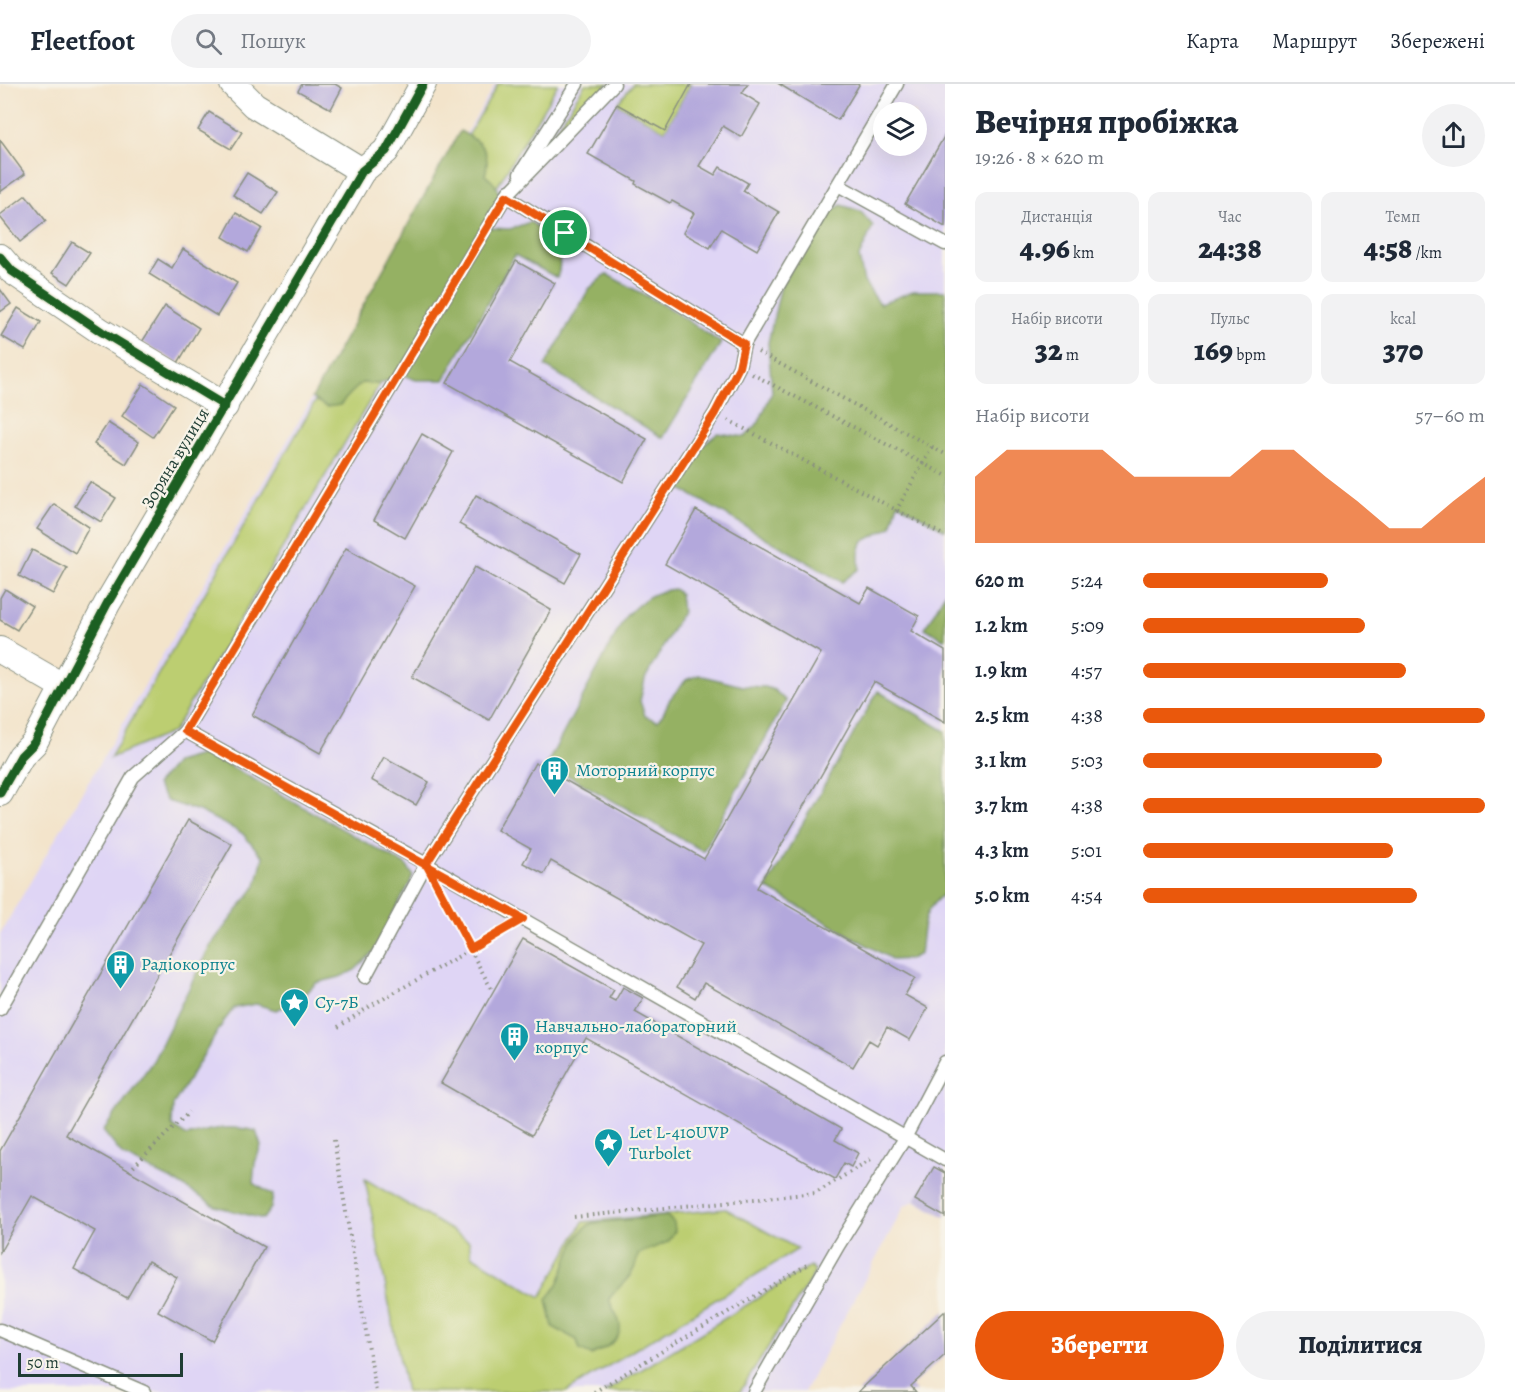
<!DOCTYPE html>
<html lang="uk">
<meta charset="utf-8">
<style>
body{margin:0;font-family:Alegreya,serif;background:#f2f2f3;color:#1f2937;height:100vh;display:flex;flex-direction:column;font-size:22px;white-space:nowrap}
*{box-sizing:border-box;margin:0}
p{font-size:20px;color:#747a83}
.icon{flex:none;width:33px;height:33px;fill:none;stroke:currentColor;stroke-width:2;stroke-linecap:round;stroke-linejoin:round}
.map{position:relative;flex:1;overflow:hidden}
.drawer{display:flex;flex-direction:column;background:#fff;width:570px}
.drawer>*{flex:none}
.fabs{position:absolute;left:873px;top:18px;display:grid;gap:12px}
.fabs a{display:grid;place-items:center;width:54px;height:54px;border-radius:50%;background:#fff;box-shadow:0 6px 24px #0002;font-size:30px}
.scale{position:absolute;left:18px;bottom:15px;width:165px;box-sizing:border-box;padding-left:6px;border:3px solid #1f3d34;border-top:0;font-size:16px;line-height:21px;white-space:nowrap;color:#1f3d34;-webkit-text-stroke:4px #f7f3e8;paint-order:stroke}
.pin{position:absolute;display:grid;place-items:center;width:51px;height:51px;color:#fff;margin:-26px;border:3px solid #fff;border-radius:50%;box-shadow:0 2px 6px #0007}
.round{display:grid;place-items:center;flex:none;width:63px;height:63px;border-radius:32px;background:#f2f2f3}
.head{display:flex;align-items:center;justify-content:space-between;height:102px;padding:0 30px}
h1{font-size:33px;font-weight:800;line-height:45px}
.figures{display:grid;grid-template-columns:repeat(3,1fr);gap:9px;height:102px;padding:6px 30px}
.figures div{display:grid;align-content:center;border-radius:12px;background:#f2f2f3;text-align:center}
.figures b{font-size:30px;font-weight:800}
.figures small{font-size:16px;font-weight:400}
.figures p{font-size:16px}
.chart{height:168px;padding:12px 30px}
.chart p{display:flex;justify-content:space-between}
.chart svg{width:100%;height:108px;margin-top:6px;fill:#ea580c;opacity:.7}
.primary-button{display:flex;gap:12px;margin-top:auto;padding:12px 30px}
.primary-button a{flex:1;height:69px;border-radius:36px;background:#ea580c;color:#fff;font-size:24px;font-weight:800;line-height:69px;text-align:center}
.primary-button a+a{background:#f2f2f3;color:#1f2937}
ul{padding:0 30px;list-style:none;font-size:20px}
li{display:grid;grid-template-columns:96px 72px 1fr;align-items:center;height:45px}
li i{height:15px;border-radius:8px;background:#ea580c}
header{display:flex;align-items:center;gap:36px;box-sizing:border-box;height:84px;padding:0 30px;background:#fff;border-bottom:2px solid #e0e1e3}
header strong{font-size:28px}
nav{display:flex;gap:33px;margin-inline-start:auto;font-size:21px}
.search{width:420px;height:54px;background:#f2f2f3;display:flex;align-items:center;gap:15px;box-sizing:border-box;padding:0 21px;border-radius:33px;color:#747a83;font-size:22px}
main{display:flex;flex:1;min-height:0}
.map>svg:first-child{display:block}
.built{fill:#dfd5f5;fill-rule:evenodd}
.green{fill:#bcce71;stroke:#6e8652;stroke-width:1.5}
.forest{fill:#95b163;stroke:#5a774c;stroke-width:1.5}
.building{fill:#b3a8dc}
.lines{fill:none;stroke-linecap:round;stroke-linejoin:round}
.lane-casing{stroke:#899080;stroke-width:15}
.street-casing{stroke:#899080;stroke-width:28}
.path{stroke:#899080;stroke-width:4;stroke-dasharray:1.5 4.5;stroke-linecap:butt}
.lane{stroke:#fff;stroke-width:12}
.street{stroke:#fff;stroke-width:26}
.cycleway-casing{stroke:#f7f3e8;stroke-width:13}
.cycleway{stroke:#1b5e20;stroke-width:9}
.route-casing{stroke:#fff;stroke-width:12}
.route{stroke:#ea580c;stroke-width:8}
.labels{text-anchor:middle;stroke-width:4.5;stroke-linejoin:round;paint-order:stroke}
.street-label{font-size:18px;fill:#1f3d34;stroke:#f7f3e8}
.culture-label{font-size:18px;fill:#0d838f;stroke:#f7f3e8;text-anchor:start}
</style>
<header>
<strong>Fleetfoot</strong>
<div class="search"><svg class="icon" aria-label="search" viewBox="0 0 24 24"><circle cx="10" cy="10" r="6"/><path d="M15 15l6 6"/></svg>Пошук</div>
<nav><a>Карта</a><a>Маршрут</a><a>Збережені</a></nav>
</header>
<main>
<div class="map">
<svg width="945" height="1308" viewBox="0 0 945 1308">
<rect width="100%" height="100%" fill="#f7f3e8"/>
<filter id="ink" filterUnits="userSpaceOnUse"><feTurbulence type="fractalNoise" baseFrequency=".0167" numOctaves="2"/><feDisplacementMap in="SourceGraphic" scale="12" xChannelSelector="R" yChannelSelector="G"/><feConvolveMatrix kernelMatrix="1 2 1 2 8 2 1 2 1" color-interpolation-filters="sRGB"/></filter>
<filter id="wash" filterUnits="userSpaceOnUse"><feTurbulence type="fractalNoise" baseFrequency=".008" numOctaves="4" result="noise"/><feDisplacementMap in="SourceGraphic" scale="24" xChannelSelector="R" yChannelSelector="G"/><feGaussianBlur stdDeviation="1.35" result="paint"/><feColorMatrix in="noise" values="0 0 0 0 0 0 0 0 0 0 0 0 0 0 0 0 0 1.4 0 .05"/><feComposite in="paint" operator="in"/></filter>
<g filter="url(#wash)">
<rect width="100%" height="100%" fill="#f3e4cb"/>
<path class="built" d="M495,0h450v1133l-30,-16 -10,4 -101,187h-804v-458zM884,28h32v34h-32z"/>
<g class="green">
<polygon points="498,0 558,0 173,648 110,674"/>
<polygon points="585,0 608,0 539,73"/>
<polygon points="633,0 691,0 665,47 617,20"/>
<polygon points="365,1095 469,1157 471,1171 541,1213 583,1138 726,1125 798,1165 566,1308 406,1308"/>
<polygon points="810,1182 815,1188 740,1308 605,1308"/>
</g>
<g class="forest">
<path d="M460,47c20,10 32,20 25,44 23,16 13,31 5,53l20,1 20,-7c21,12 36,32 27,56l-42,-23 -71,125h-28l-13,-5 -25,9 -16,-1 -11,10 -11,12 -14,2 -14,-9z"/>
<path d="M841,121l19,6 13,15 -14,31 5,25 16,22 33,-13h32v239l-47,-27 -7,24 -29,15 -3,11v16l-17,13 -166,-96c11,-24 21,-37 42,-53l27,4 14,-15 13,-30 -4,-49 13,-58 42,-70z"/>
<polygon points="606,190 672,226 721,259 663,354 545,282 589,205"/>
<path d="M674,505l6,5 2,18 -37,67 -5,22 5,15 12,5 6,-7 7,-15 16,-19 13,-5 43,11 23,1 9,3 12,11 -83,150 -156,-87 78,-147c17,-16 25,-25 49,-28z"/>
<polygon points="945,509 945,556 925,544"/>
<path d="M878,607l67,40v162c-25,19 -21,33 -25,61l-10,5 -17,1 -127,-72z"/>
<path d="M207,669l199,112 7,10 -4,10 -25,45 -6,17 -23,23 -15,7 -24,6 -17,18 -23,9 -20,-6 -22,4 -10,13 -51,84 -1,21 15,10c26,-8 41,-11 69,-5l5,15 -6,17 -2,20 20,12 -2,13 -8,11 -48,-13 -37,-23 -55,-27 -20,-25 50,-70 57,-115 46,-60 7,-29 -21,-24 -43,-22 -32,-10 -11,-16 20,-23z"/>
<path d="M667,1132l7,7 1,8 -7,11 -30,12c-3,24 -16,27 -29,45 2,7 5,11 8,17 11,22 -10,32 -26,39l-11,-5 -3,-10 -24,-13 -6,-28c5,-6 10,-12 13,-19 9,-20 12,-46 32,-57z"/>
</g>
<g id="blocks">
<g class="building">
<polygon points="302,0 335,0 342,4 331,25 298,7"/>
<polygon points="691,0 748,0 742,9 760,20 741,53 723,42 699,82 715,91 720,83 748,99 743,107 779,128 757,166 721,145 710,164 683,149 694,129 672,117 670,119 635,100 636,97 588,70 617,20 665,47"/>
<polygon points="779,0 858,0 859,1 838,36"/>
<polygon points="209,28 242,48 231,65 198,46"/>
<polygon points="945,51 945,143 905,120"/>
<polygon points="0,56 25,90 0,108"/>
<polygon points="247,89 278,108 263,130 233,111"/>
<polygon points="26,111 46,137 20,158 0,133 0,131"/>
<polygon points="236,129 262,144 248,168 223,153"/>
<polygon points="72,158 90,169 69,200 52,189"/>
<polygon points="183,165 237,199 217,232 149,190 158,175 172,184"/>
<polygon points="516,177 555,199 510,278 647,355 623,398 447,299"/>
<polygon points="0,205 11,220 0,228"/>
<polygon points="165,222 199,244 178,279 142,258"/>
<polygon points="18,224 41,238 25,266 1,252"/>
<polygon points="143,300 174,321 153,353 122,332"/>
<polygon points="108,339 139,358 126,380 94,360"/>
<polygon points="422,350 453,368 405,454 374,436"/>
<polygon points="90,398 116,414 101,438 75,422"/>
<polygon points="476,411 581,470 565,499 459,440"/>
<polygon points="54,420 89,443 75,469 37,445"/>
<polygon points="696,426 860,519 869,504 919,532 911,547 945,567 945,638 874,598 757,804 915,894 905,911 928,924 910,956 887,943 877,961 869,956 853,983 704,899 695,914 677,903 701,861 551,777 544,790 523,779 531,765 497,746 535,679 704,775 821,569 665,480"/>
<polygon points="346,464 415,502 320,669 252,631"/>
<polygon points="32,466 67,484 53,510 19,492"/>
<polygon points="475,483 551,526 489,636 412,593"/>
<polygon points="5,505 32,522 17,546 0,536 0,514"/>
<polygon points="384,673 429,698 416,721 371,696"/>
<polygon points="188,736 232,760 66,1051 264,1163 212,1257 158,1227 177,1193 148,1177 127,1214 74,1185 95,1147 32,1112 0,1168 0,1067"/>
<polygon points="523,855 614,906 609,914 615,917 623,903 643,914 635,928 841,1045 835,1056 858,1069 851,1083 844,1079 835,1095 586,954 532,1051 441,999"/>
<polygon points="934,1083 945,1089 945,1133 915,1116"/>
<polygon points="945,1227 945,1271 911,1302 916,1308 858,1308"/>
</g>
</g>
</g>
<g filter="url(#ink)">
<use href="#blocks" fill-opacity="0" stroke="#899080" stroke-width="1.5"/>
<g class="lines">
<defs>
<g id="lane">
<polyline points="520,90 577,0"/>
<polyline points="838,101 945,160"/>
<polyline points="509,107 506,112 744,260"/>
<polyline points="185,647 426,780 945,1076"/>
<polyline points="365,893 426,780 715,329 739,283 744,260 897,0"/>
<polyline points="0,925 133,693 185,647 506,112 614,0"/>
<polyline points="0,1246 144,1308"/>
<polyline points="754,1308 838,1162 905,1054 945,978"/>
</g>
<g id="street">
<polyline points="233,0 254,21 362,87"/>
<polyline points="0,173 12,187 102,248 225,322"/>
<polyline points="0,566 64,603"/>
<polyline points="0,709 21,672 34,659 107,520 362,87 386,67 423,0"/>
</g>
</defs>
<use href="#lane" class="lane-casing"/>
<use href="#street" class="street-casing"/>
<g class="path">
<polyline points="758,268 945,370"/>
<polyline points="752,290 945,391"/>
<polyline points="728,336 945,452"/>
<polyline points="896,427 932,363"/>
<polyline points="439,808 493,908"/>
<polyline points="338,943 372,921 509,844"/>
<polyline points="334,1056 376,1308"/>
<polyline points="129,1087 189,1028"/>
<polyline points="574,1133 816,1109 871,1075"/>
<polyline points="594,1308 807,1181"/>
</g>
<use href="#lane" class="lane"/>
<use href="#street" class="street"/>
<defs>
<g id="cycleway">
<polyline points="0,173 12,187 102,248 225,322"/>
<polyline points="0,709 21,672 34,659 107,520 362,87 386,67 423,0"/>
</g>
</defs>
<use href="#cycleway" class="cycleway-casing"/>
<use href="#cycleway" class="cycleway"/>
</g>
</g>
<g class="lines" filter="url(#ink)">
<defs>
<polyline id="route" points="565,149 506,112 185,647 523,835 471,865 426,780 715,329 739,283 744,260 565,149"/>
</defs>
<use href="#route" class="route-casing"/>
<use href="#route" class="route"/>
</g>
<defs>
<symbol id="building-pin" viewBox="-11 -11 22 30"><path d="M0 17L-7.5 6A9.5 9.5 0 1 1 7.5 6Z" fill="#0f9aa8" stroke="#f7f3e8"/><path d="M-4-6H4V6H1V3H-1V6H-4ZM-2.5-4.3h1.7v1.8h-1.7ZM.8-4.3h1.7v1.8H.8ZM-2.5-1h1.7V.8h-1.7ZM.8-1h1.7V.8H.8Z" fill="#fff"/></symbol>
<symbol id="sight-pin" viewBox="-11 -11 22 30"><path d="M0 17L-7.5 6A9.5 9.5 0 1 1 7.5 6Z" fill="#0f9aa8" stroke="#f7f3e8"/><path d="M0-6L1.8-2.2L6-1.7L2.9 1.2L3.7 5.4L0 3.3L-3.7 5.4L-2.9 1.2L-6-1.7L-1.8-2.2Z" fill="#fff"/></symbol>
</defs>
<g fill-rule="evenodd">
<use href="#building-pin" x="538" y="670" width="33" height="45"/>
<use href="#building-pin" x="104" y="864" width="33" height="45"/>
<use href="#sight-pin" x="278" y="902" width="33" height="45"/>
<use href="#building-pin" x="498" y="936" width="33" height="45"/>
<use href="#sight-pin" x="592" y="1042" width="33" height="45"/>
</g>
<g class="labels">
<g class="street-label">
<text transform="translate(175 374) rotate(-59)" y="6">Зоряна вулиця</text>
</g>
<g class="culture-label">
<text x="576" y="692">Моторний корпус</text>
<text x="141" y="886">Радіокорпус</text>
<text x="315" y="924">Су-7Б</text>
<text x="535" y="948">Навчально-лабораторний<tspan x="535" dy="21">корпус</tspan></text>
<text x="629" y="1054">Let L-410UVP<tspan x="629" dy="21">Turbolet</tspan></text>
</g>
</g>
</svg>
<div class="fabs">
<a><svg class="icon" aria-label="layers" viewBox="0 0 24 24"><path d="M12 4l9 5-9 5-9-5zM3 14l9 5 9-5"/></svg></a>
</div>
<div class="scale">50 m</div>
<div class="pin" style="left:565px;top:149px;background:#1e9e55"><svg class="icon" aria-label="arrive" viewBox="0 0 24 24"><path d="M6 21V4h12l-3 4 3 4H6"/></svg></div>
</div>
<section class="drawer">
<div class="head"><div><h1>Вечірня пробіжка</h1><p>19:26 · 8 × 620 m</p></div><a class="round"><svg class="icon" aria-label="share" viewBox="0 0 24 24"><path d="M12 15V3M7 8l5-5 5 5M5 13v7h14v-7"/></svg></a></div>
<div class="figures">
<div><p>Дистанція</p><b>4.96<small> km</small></b></div>
<div><p>Час</p><b>24:38</b></div>
<div><p>Темп</p><b>4:58<small> /km</small></b></div>
</div>
<div class="figures">
<div><p>Набір висоти</p><b>32<small> m</small></b></div>
<div><p>Пульс</p><b>169<small> bpm</small></b></div>
<div><p>kcal</p><b>370</b></div>
</div>
<div class="chart"><p><span>Набір висоти</span>57–60 m</p>
<svg viewBox="0 0 160 44" preserveAspectRatio="none"><path d="M0 44V17L10 6L20 6L30 6L40 6L50 17L60 17L70 17L80 17L90 6L100 6L110 17L120 27L130 38L140 38L150 27L160 17V44z"/></svg>
</div>
<ul>
<li><b>620 m</b>5:24<i style="width:54%"></i></li>
<li><b>1.2 km</b>5:09<i style="width:65%"></i></li>
<li><b>1.9 km</b>4:57<i style="width:77%"></i></li>
<li><b>2.5 km</b>4:38<i style="width:100%"></i></li>
<li><b>3.1 km</b>5:03<i style="width:70%"></i></li>
<li><b>3.7 km</b>4:38<i style="width:100%"></i></li>
<li><b>4.3 km</b>5:01<i style="width:73%"></i></li>
<li><b>5.0 km</b>4:54<i style="width:80%"></i></li>
</ul>
<div class="primary-button"><a>Зберегти</a><a>Поділитися</a></div>
</section>
</main>
